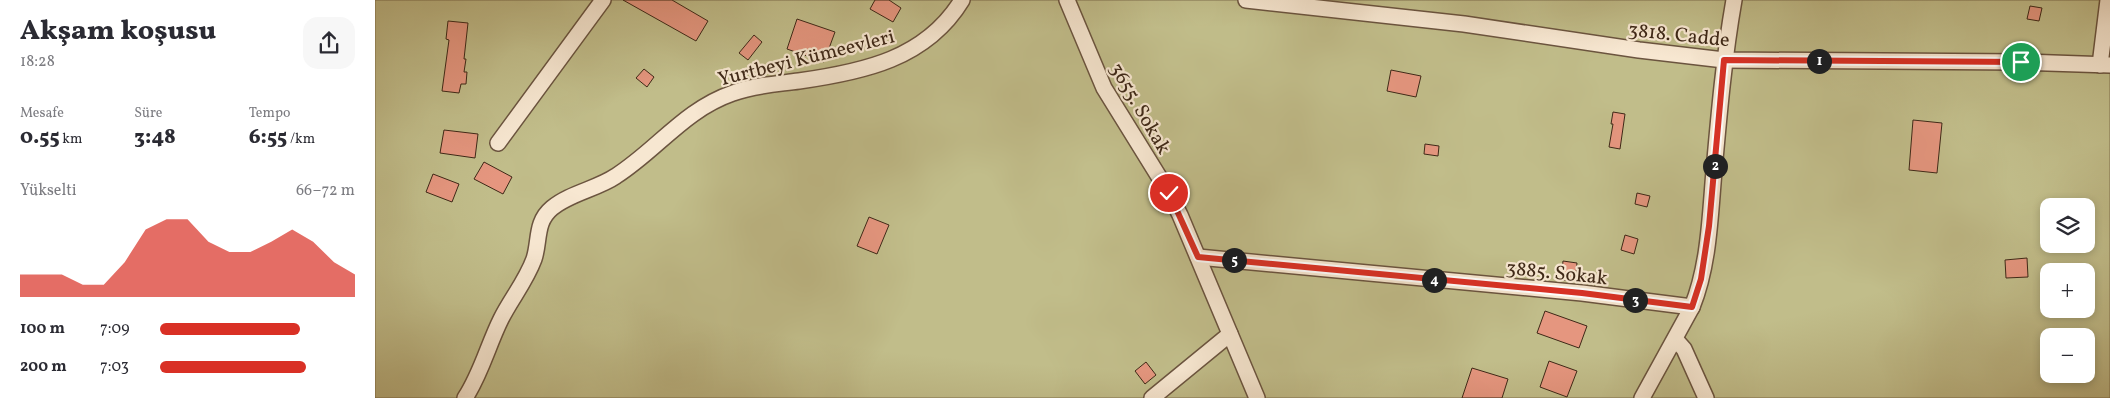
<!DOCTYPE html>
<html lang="tr">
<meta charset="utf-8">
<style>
body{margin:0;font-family:Vollkorn,serif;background:#f7f7f7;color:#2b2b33;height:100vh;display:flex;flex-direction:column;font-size:19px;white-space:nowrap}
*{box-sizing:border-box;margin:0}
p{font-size:16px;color:#7c7c81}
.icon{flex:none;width:28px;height:28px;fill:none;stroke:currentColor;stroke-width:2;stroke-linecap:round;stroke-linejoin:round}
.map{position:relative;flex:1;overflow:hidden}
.details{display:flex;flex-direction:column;background:#fff;width:375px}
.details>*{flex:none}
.tools{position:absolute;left:1665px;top:198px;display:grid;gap:10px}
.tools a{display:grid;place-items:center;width:55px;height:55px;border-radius:10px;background:#fff;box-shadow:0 2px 8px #0003;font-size:25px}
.pin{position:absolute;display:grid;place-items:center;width:42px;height:42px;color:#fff;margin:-21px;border:2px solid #fff;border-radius:50%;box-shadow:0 1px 5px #0007}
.km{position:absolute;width:25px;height:25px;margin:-12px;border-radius:50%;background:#222;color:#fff;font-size:14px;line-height:25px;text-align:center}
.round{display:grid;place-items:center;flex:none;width:52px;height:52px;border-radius:15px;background:#f7f7f7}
.head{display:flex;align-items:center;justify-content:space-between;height:85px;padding:0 20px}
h1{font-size:28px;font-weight:800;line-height:38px}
.metrics{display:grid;grid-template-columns:repeat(3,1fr);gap:8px;height:85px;padding:5px 20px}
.metrics div{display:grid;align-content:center}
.metrics b{font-size:21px;font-weight:800}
.metrics small{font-size:14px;font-weight:400}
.metrics p{font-size:14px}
.chart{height:140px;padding:10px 20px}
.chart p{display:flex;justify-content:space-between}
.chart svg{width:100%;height:90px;margin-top:5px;fill:#d93025;opacity:.7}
ul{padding:0 20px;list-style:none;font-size:16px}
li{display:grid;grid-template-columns:80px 60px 1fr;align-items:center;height:38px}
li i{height:12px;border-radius:6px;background:#d93025}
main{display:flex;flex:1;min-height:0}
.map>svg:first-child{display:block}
.green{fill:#c1bd8a;stroke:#807250;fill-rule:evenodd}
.building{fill:#e5967f;stroke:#3e2817}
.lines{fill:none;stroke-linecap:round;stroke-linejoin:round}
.minor-casing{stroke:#6b543f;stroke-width:18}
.minor{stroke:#f7e7d1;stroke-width:15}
.route-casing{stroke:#fff;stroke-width:10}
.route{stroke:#d93025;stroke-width:6}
.labels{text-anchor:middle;stroke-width:4.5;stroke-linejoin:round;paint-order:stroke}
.street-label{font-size:20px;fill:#3e2817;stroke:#f7e7d1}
</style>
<main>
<section class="details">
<div class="head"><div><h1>Akşam koşusu</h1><p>18:28</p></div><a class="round"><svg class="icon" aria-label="share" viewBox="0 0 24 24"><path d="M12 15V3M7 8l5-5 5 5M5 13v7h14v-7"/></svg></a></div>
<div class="metrics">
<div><p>Mesafe</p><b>0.55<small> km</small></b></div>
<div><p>Süre</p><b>3:48</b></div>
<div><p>Tempo</p><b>6:55<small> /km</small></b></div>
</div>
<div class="chart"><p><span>Yükselti</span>66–72 m</p>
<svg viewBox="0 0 160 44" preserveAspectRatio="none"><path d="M0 44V33L10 33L20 33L30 38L40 38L50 27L60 11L70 6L80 6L90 17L100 22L110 22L120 17L130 11L140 17L150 27L160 33V44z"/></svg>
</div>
<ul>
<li><b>100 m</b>7:09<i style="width:72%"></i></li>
<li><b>200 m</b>7:03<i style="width:75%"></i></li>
</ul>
</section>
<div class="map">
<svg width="1735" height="398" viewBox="0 0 1735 398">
<rect width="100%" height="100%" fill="#f2dab8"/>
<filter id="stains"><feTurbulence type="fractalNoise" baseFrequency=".004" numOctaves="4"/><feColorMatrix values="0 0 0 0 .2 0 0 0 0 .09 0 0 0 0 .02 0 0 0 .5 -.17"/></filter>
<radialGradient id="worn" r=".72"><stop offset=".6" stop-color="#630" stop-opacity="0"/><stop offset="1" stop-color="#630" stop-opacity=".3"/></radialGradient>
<path class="green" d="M0,0h1735v398h-1735zM1674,206h37v38h-37zM1674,271h37v38h-37zM1674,336h37v38h-37z"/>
<g class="building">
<polygon points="248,0 297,0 333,21 321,41"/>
<polygon points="500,0 514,0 526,8 518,22 495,9"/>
<polygon points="1655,6 1667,8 1664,21 1652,19"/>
<polygon points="422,19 460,32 449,62 412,49"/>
<polygon points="73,21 93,23 89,59 91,59 89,72 92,72 91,84 86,84 84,93 67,91 74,40 71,39"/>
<polygon points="379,35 387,42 373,60 364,53"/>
<polygon points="269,69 279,77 272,87 261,78"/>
<polygon points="1016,70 1046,76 1041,97 1012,91"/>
<polygon points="1238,112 1250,114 1245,149 1234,147 1238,124 1236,124"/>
<polygon points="1538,120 1567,123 1562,173 1534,170"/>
<polygon points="69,130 103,134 100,158 65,153"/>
<polygon points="1050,144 1064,146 1063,156 1049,154"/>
<polygon points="109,162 137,177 128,194 99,179"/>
<polygon points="58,174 84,184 77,202 51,192"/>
<polygon points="1262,193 1275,196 1272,207 1260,204"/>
<polygon points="494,217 514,225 502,254 482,246"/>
<polygon points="1250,235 1263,239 1259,254 1246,250"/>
<polygon points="1652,258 1653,277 1631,278 1630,260"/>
<polygon points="1188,261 1202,263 1200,281 1186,280"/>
<polygon points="1170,311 1212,326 1204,348 1162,333"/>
<polygon points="1174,361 1202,371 1192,397 1165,387"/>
<polygon points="771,362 781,375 770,384 760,371"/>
<polygon points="1097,368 1133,379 1127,398 1087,398"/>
</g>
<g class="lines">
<defs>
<g id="minor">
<polyline points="692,0 729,88 794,193 805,215 882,398"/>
<polyline points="871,0 1089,24 1264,50 1349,60 1646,62 1735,65"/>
<polyline points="1725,65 1733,0"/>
<polyline points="123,143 228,0"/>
<path d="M823,257l384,36 110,14c17,-42 18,-90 22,-136 5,-57 10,-114 20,-171"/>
<polyline points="1301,340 1309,349 1331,398"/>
<path d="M90,398c16,-24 23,-53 36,-79 10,-20 25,-38 33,-60 6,-18 1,-37 18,-51 18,-15 45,-19 64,-32 42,-27 68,-66 117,-83 21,-8 44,-9 66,-12 64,-9 127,-22 163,-81"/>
<polyline points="777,398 855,334"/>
<polyline points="1267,398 1317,307"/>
</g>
</defs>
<use href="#minor" class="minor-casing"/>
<use href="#minor" class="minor"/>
</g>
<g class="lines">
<defs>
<polyline id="route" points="794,193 823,257 1207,293 1317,307 1326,279 1334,226 1349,60 1646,62"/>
</defs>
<use href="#route" class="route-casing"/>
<use href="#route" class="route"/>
</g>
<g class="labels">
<g class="street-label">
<text transform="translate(1304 34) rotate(6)" y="7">3818. Cadde</text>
<text transform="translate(431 57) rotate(-14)" y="7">Yurtbeyi Kümeevleri</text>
<text transform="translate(766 108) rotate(60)" y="7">3655. Sokak</text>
<text transform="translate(1182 272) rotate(6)" y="7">3885. Sokak</text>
</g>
</g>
<rect width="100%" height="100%" filter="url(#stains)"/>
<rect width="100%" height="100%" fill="url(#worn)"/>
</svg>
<div class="tools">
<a><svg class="icon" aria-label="layers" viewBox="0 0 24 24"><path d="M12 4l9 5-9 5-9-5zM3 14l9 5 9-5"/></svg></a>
<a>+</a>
<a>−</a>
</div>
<div class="pin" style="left:1646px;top:62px;background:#1e9e55"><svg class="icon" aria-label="arrive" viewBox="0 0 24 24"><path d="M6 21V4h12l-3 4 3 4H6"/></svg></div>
<div class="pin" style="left:794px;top:193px;background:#d93025"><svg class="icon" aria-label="check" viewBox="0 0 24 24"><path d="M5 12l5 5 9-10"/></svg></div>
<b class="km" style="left:1444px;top:61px">1</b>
<b class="km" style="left:1340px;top:166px">2</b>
<b class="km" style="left:1260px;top:300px">3</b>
<b class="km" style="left:1059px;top:280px">4</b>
<b class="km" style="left:859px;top:260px">5</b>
</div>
</main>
